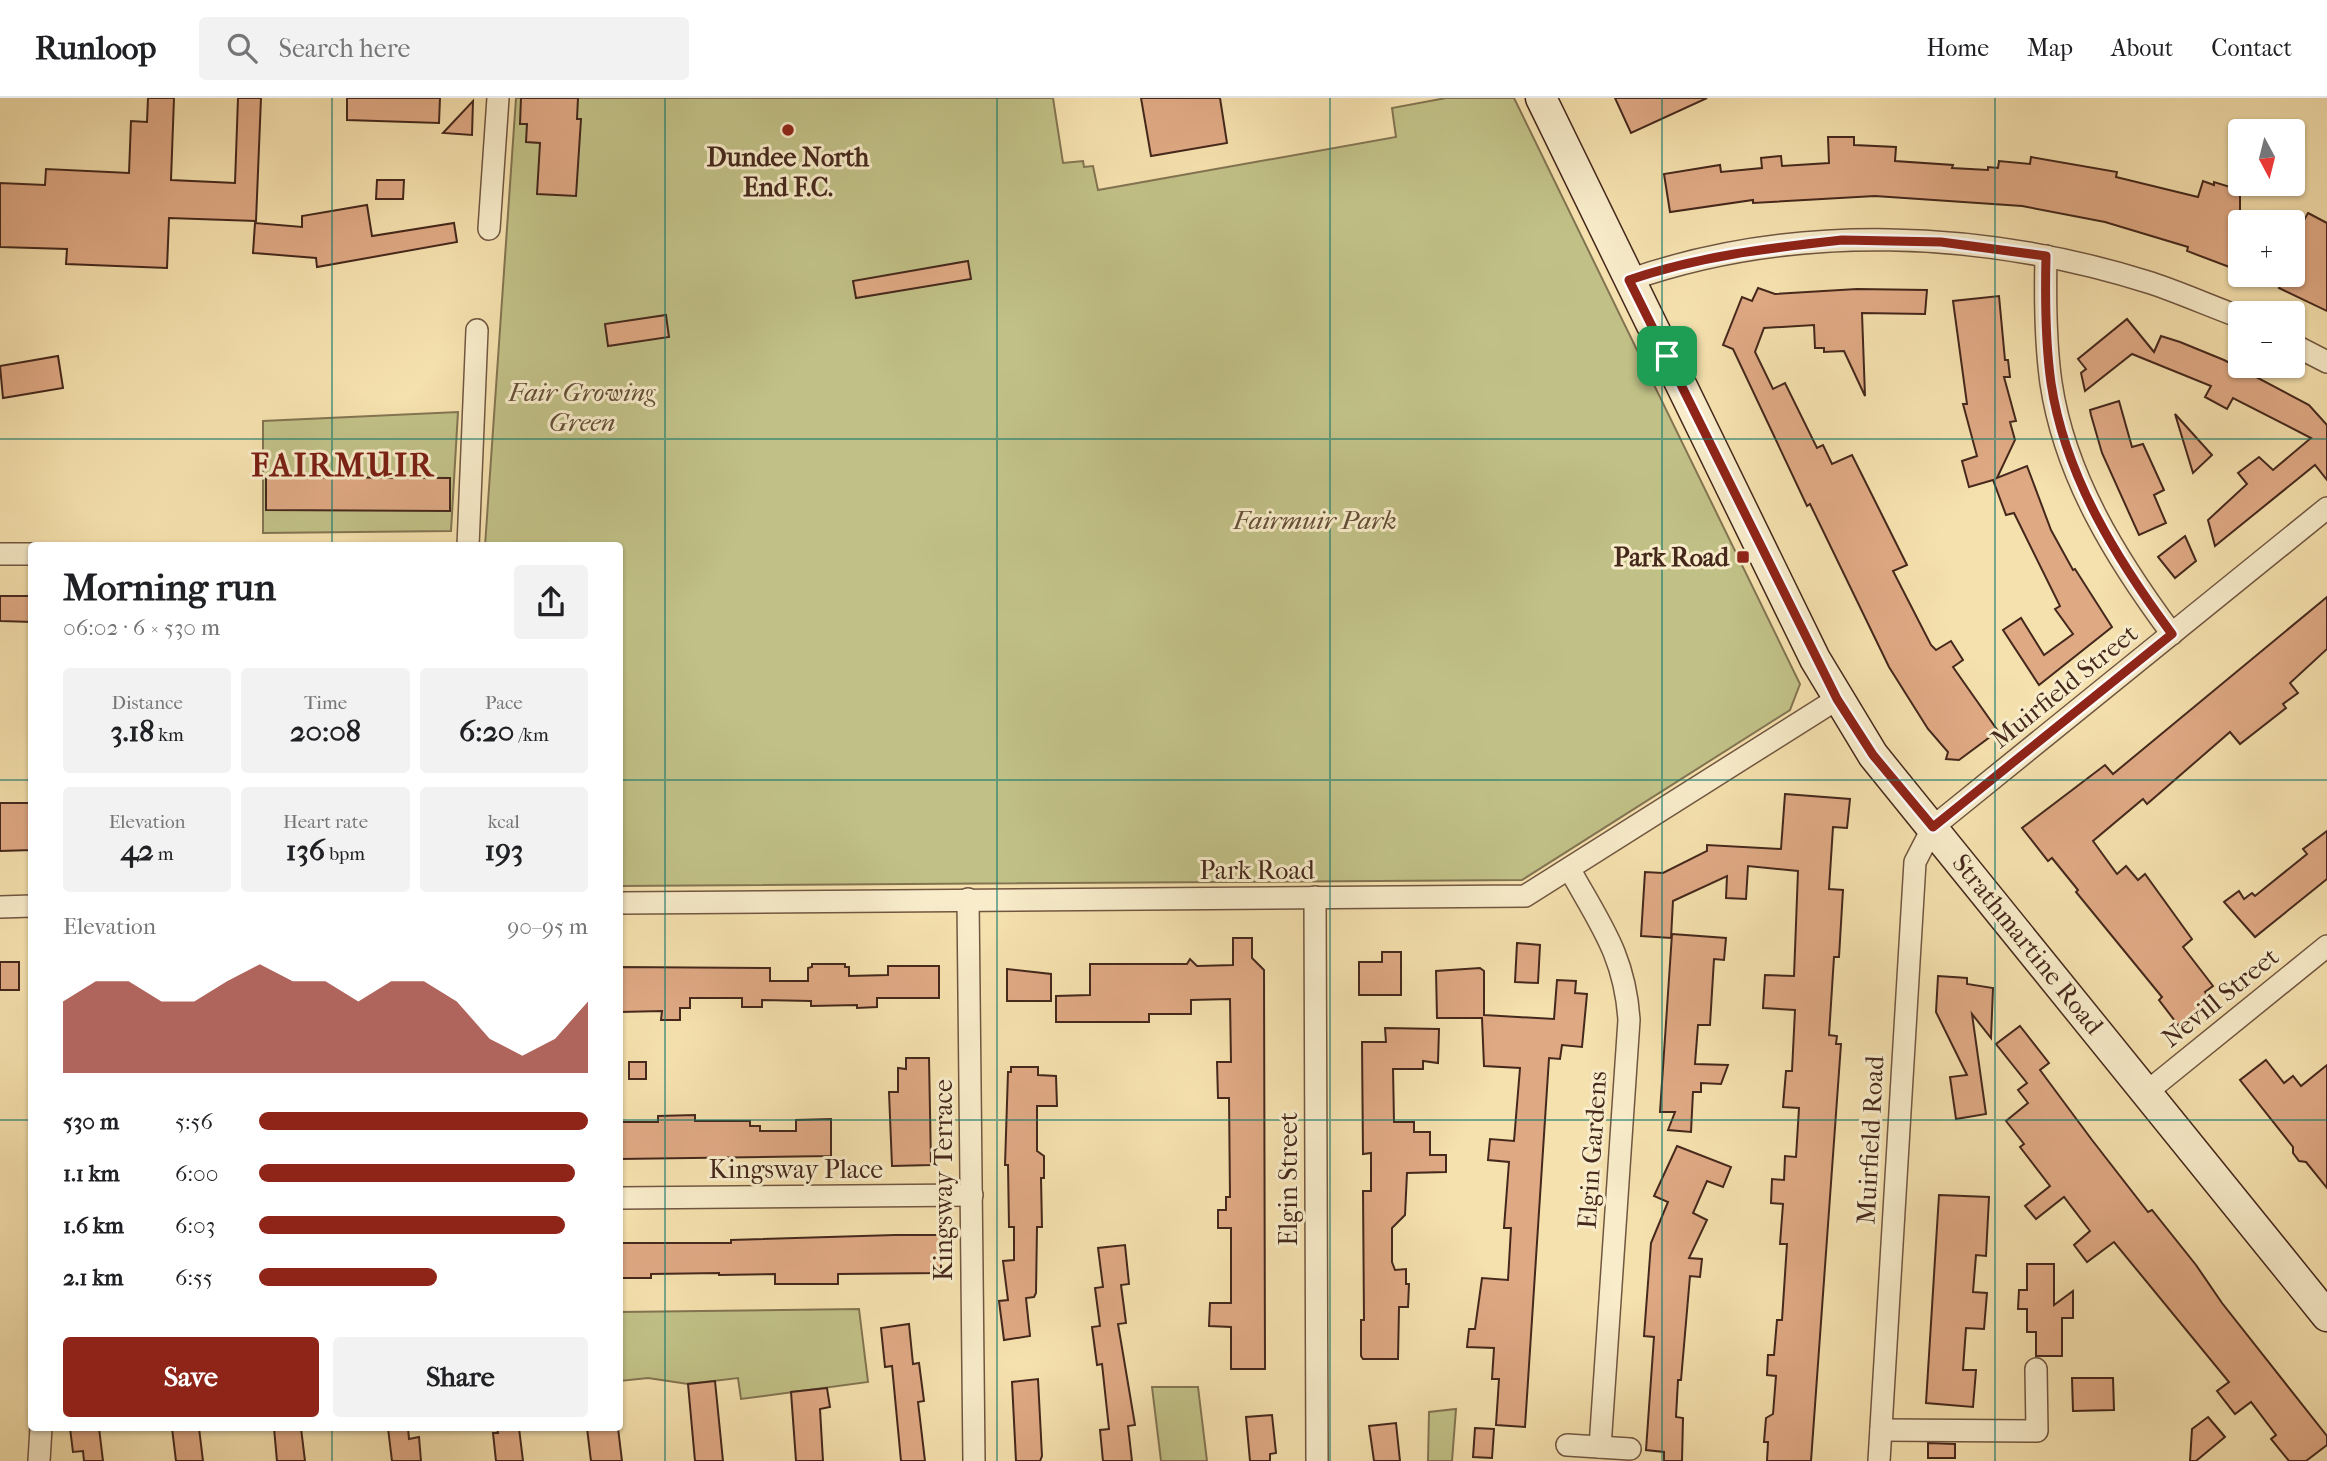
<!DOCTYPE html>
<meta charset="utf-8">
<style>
body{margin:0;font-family:"IM FELL French Canon",serif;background:#f2f2f2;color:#202124;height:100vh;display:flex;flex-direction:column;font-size:26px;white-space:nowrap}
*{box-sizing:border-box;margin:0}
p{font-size:23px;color:#757577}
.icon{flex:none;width:38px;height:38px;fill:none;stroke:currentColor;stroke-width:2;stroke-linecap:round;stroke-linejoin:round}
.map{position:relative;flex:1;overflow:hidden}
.sheet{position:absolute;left:28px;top:444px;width:595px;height:889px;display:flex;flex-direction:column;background:#fff;border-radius:7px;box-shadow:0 2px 5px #0004}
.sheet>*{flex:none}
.needle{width:46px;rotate:173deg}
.controls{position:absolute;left:2228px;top:21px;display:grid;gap:14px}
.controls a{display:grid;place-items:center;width:77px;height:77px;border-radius:7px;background:#fff;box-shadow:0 2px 5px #0004;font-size:35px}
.pin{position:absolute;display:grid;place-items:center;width:60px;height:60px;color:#fff;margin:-30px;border-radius:14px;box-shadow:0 4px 10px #0006}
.round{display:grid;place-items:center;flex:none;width:74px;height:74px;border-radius:7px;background:#f2f2f2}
.head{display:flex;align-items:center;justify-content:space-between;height:119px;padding:0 35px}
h1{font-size:38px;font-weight:700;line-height:52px}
.metrics{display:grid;grid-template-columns:repeat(3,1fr);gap:10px;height:119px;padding:7px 35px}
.metrics div{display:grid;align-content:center;border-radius:7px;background:#f2f2f2;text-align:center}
.metrics b{font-size:30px;font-weight:700}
.metrics small{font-size:19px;font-weight:400}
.metrics p{font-size:19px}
.chart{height:196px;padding:14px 35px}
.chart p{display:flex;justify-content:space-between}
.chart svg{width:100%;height:126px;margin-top:7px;fill:#8f2418;opacity:.7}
.action{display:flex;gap:14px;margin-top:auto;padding:14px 35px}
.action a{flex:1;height:80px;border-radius:7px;background:#8f2418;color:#fff;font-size:28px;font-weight:700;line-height:80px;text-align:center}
.action a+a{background:#f2f2f2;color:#202124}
ul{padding:0 35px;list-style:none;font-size:23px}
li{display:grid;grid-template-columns:112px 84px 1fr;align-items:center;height:52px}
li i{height:18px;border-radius:9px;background:#8f2418}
header{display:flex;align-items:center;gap:42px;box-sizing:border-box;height:98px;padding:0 35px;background:#fff;border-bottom:2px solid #e0e0e0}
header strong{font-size:33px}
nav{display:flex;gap:38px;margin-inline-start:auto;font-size:24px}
.search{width:490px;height:63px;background:#f2f2f2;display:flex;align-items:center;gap:18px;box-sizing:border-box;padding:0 24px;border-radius:7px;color:#757577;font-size:26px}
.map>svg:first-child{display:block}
.green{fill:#c1c187;stroke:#837452;stroke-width:2}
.building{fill:#dfa984;stroke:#45281c;stroke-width:2}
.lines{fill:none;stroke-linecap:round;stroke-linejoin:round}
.street-casing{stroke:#715640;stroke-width:24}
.secondary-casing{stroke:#45281c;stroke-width:33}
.street{stroke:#f8ecca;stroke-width:21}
.secondary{stroke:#f8ecca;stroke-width:30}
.route-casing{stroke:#fff;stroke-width:14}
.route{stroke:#8f2418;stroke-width:9}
.grid{fill:none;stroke:#0f766e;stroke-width:2;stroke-opacity:0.55}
.poi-dot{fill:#8f2418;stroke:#f8ecca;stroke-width:2.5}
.labels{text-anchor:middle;stroke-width:6;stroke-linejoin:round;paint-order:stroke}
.poi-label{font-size:26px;font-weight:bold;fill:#45281c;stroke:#f8ecca}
.park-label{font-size:26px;font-style:italic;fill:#644e37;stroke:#f8ecca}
.street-label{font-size:26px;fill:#45281c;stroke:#f8ecca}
.district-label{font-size:33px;font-weight:bold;letter-spacing:2px;fill:#7a1f14;stroke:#f8ecca}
</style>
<header>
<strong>Runloop</strong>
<div class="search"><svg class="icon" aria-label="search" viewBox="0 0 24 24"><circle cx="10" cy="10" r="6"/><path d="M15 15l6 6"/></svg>Search here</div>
<nav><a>Home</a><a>Map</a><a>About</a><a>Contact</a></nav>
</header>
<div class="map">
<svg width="2327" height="1363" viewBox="0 0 2327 1363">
<rect width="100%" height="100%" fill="#f5e1ae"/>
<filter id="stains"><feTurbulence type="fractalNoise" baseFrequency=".00286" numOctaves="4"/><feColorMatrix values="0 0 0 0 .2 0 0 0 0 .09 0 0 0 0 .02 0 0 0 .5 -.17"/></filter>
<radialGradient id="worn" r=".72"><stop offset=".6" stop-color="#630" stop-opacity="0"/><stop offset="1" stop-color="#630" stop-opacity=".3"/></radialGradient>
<g class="green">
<polygon points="516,0 1053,0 1063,65 1083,63 1084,69 1093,68 1098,92 1396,39 1392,10 1446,0 1514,0 1800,586 1790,612 1522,782 620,788 620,448 485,448"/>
<polygon points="458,314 451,433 263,435 263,323"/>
<polygon points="859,1211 868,1284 741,1301 738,1280 688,1286 648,1280 620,1283 620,1214"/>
<polygon points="1152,1289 1198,1289 1207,1363 1161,1363"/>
<polygon points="1456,1311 1452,1363 1428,1363 1429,1314"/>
</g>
<g class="building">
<polygon points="148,0 174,0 171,82 235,85 238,0 261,0 256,123 169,120 167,170 66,166 67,151 0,149 0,85 45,87 46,71 129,75 131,23 147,24"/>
<polygon points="347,0 440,0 439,25 347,22"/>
<polygon points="521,0 578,0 577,21 581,21 576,98 537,96 540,45 526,44 527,26 520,26"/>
<polygon points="1141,0 1220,0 1227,45 1151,58"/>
<polygon points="1615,0 1707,0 1631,35"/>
<polygon points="473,3 472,37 443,35"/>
<polygon points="1828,39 1854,39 1854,47 1896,49 1895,63 1953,67 1952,70 1988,72 1988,69 1998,70 1999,63 2030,66 2031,59 2117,74 2116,79 2198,99 2203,83 2214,87 2214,84 2240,92 2240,173 2187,153 2188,149 2105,124 2022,108 1875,98 1753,105 1753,102 1670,114 1664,76 1720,67 1721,74 1762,70 1761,60 1781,58 1782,68 1829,65"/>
<polygon points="377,82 404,82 403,101 376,101"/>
<polygon points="367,107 372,138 454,125 457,144 317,169 316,160 253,155 255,125 302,129 302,118"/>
<polygon points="2308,115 2327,125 2327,213 2279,190 2285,177 2292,177 2292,143"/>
<polygon points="968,163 971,181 856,200 853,183"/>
<polygon points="1758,190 1775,196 1857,191 1927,192 1925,216 1862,215 1865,298 1844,253 1824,254 1824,250 1815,250 1814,227 1764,230 1755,254 1773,291 1785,285 1817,350 1823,347 1832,366 1852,357 1907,467 1893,473 1931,547 1936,552 1951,543 1963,562 1953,569 1998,633 1959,662 1946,661 1948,654 1928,631 1889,569 1810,406 1807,408 1733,251 1723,247 1742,199 1752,203"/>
<polygon points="1999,198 2005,262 2008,262 2010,279 2004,279 2016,323 2010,324 2015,342 1997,380 2027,368 2051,432 2073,472 2075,471 2112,529 2039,587 2003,532 2021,520 2044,557 2073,536 2055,511 2060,508 2014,415 2006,417 1993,382 1969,389 1962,363 1977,358 1963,306 1967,306 1953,203"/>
<polygon points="666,217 669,239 608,248 605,226"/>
<polygon points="2127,221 2154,254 2161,238 2180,244 2224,262 2309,307 2327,327 2327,382 2315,367 2215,448 2208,422 2247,386 2238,375 2259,359 2273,372 2311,340 2233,300 2227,311 2205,299 2211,288 2132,256 2085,293 2081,275 2086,271 2078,261"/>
<polygon points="58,258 63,290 3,300 0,268"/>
<polygon points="2119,303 2132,349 2143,346 2164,392 2154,397 2166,425 2139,437 2102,355 2091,317 2090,312"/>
<polygon points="2175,316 2212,357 2193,375"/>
<polygon points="266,379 450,380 450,413 266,412"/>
<polygon points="2185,438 2196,463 2175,480 2158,459"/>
<polygon points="0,498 32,498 32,524 0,523"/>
<polygon points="2327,499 2327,551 2290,585 2298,595 2283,606 2286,610 2240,646 2230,634 2147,706 2143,701 2093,743 2117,776 2126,768 2138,782 2145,776 2192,841 2183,849 2213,888 2205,894 2211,902 2178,927 2159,902 2162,899 2076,794 2078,792 2052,760 2048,763 2022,730 2105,667 2113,676"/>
<polygon points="1785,696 1850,701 1847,730 1833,729 1829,791 1843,792 1839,859 1834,859 1829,937 1837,938 1836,946 1841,946 1811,1363 1767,1363 1768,1344 1764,1344 1766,1320 1773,1316 1776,1278 1767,1277 1768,1257 1774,1257 1777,1222 1782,1222 1787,1146 1780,1146 1783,1106 1771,1105 1772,1081 1784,1082 1785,1058 1796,1059 1799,1010 1783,1009 1786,973 1792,973 1795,912 1763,910 1765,877 1794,878 1798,773 1748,768 1746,801 1726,800 1727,778 1673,803 1671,840 1641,838 1645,774 1663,775 1707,753 1707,747 1781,751"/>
<polygon points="0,705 32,705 32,752 0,753"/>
<polygon points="2327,733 2327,781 2255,839 2224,804 2239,793 2244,801 2252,795 2255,798 2307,756 2303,751"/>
<polygon points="1672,836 1726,840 1724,862 1714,861 1710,927 1698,927 1695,966 1728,967 1721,986 1701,985 1701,994 1693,994 1691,1034 1668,1032 1675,1014 1660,1014"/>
<polygon points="1233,840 1252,840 1252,860 1264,872 1265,1271 1231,1271 1231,1229 1209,1228 1210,1205 1231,1205 1231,1130 1218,1130 1218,1112 1226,1112 1226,1099 1230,1099 1229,1000 1218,1000 1217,964 1231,964 1230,901 1191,902 1191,916 1149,916 1149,924 1056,924 1056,898 1090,897 1090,866 1187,866 1190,861 1197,868 1233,867"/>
<polygon points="1517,845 1540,847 1538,885 1515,884"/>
<polygon points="1382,854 1401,854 1401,897 1359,897 1359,864 1382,864"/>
<rect x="0" y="864" width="19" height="28"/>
<polygon points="812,866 845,866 845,869 849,869 849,878 888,877 888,868 939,868 939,900 877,900 877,909 857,910 857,907 811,908 811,903 762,902 762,909 742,909 742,900 690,900 690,910 680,910 680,922 661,922 662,913 620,914 620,869 770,870 770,883 808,883 808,870 812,869"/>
<polygon points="1480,870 1484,873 1484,917 1554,921 1557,882 1576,883 1575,895 1587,896 1582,949 1562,947 1560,961 1549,960 1525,1329 1496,1327 1499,1281 1492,1281 1494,1250 1467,1249 1469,1231 1475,1231 1482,1180 1508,1182 1511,1130 1504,1130 1509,1064 1488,1062 1490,1041 1514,1043 1520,970 1484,968 1482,920 1437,920 1436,873"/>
<polygon points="1007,871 1051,876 1051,903 1007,903"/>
<polygon points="1938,878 1967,880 1967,886 1993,890 1991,940 1972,916 1986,1016 1956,1021 1950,979 1967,977 1936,914"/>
<polygon points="2020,928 2049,965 2040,972 2092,1042 2148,1114 2152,1112 2196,1167 2222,1205 2327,1338 2327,1347 2306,1363 2289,1363 2271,1341 2276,1337 2251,1304 2235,1316 2217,1293 2229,1284 2114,1144 2087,1164 2074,1147 2090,1133 2064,1099 2036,1121 2025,1108 2050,1088 2020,1049 2024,1046 2006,1023 2028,1005 2018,992 2027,985 1996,946"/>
<polygon points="1385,930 1439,931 1438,965 1423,963 1423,971 1393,971 1394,1024 1414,1024 1414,1034 1430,1034 1430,1057 1446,1057 1446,1074 1407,1075 1405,1117 1392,1130 1392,1164 1395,1172 1406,1171 1406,1186 1409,1186 1408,1209 1399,1209 1398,1261 1363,1261 1361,1258 1361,1222 1364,1222 1363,1093 1371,1093 1371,1055 1363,1056 1362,944 1386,944"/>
<polygon points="906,960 929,960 931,1067 892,1068 889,994 898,994 898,970 906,971"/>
<polygon points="2266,962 2284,985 2293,978 2301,988 2327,967 2327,1090 2306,1064 2299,1063 2293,1055 2293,1049 2240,982"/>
<rect x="629" y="964" width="17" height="17"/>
<polygon points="1011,969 1038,969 1038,977 1056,978 1057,1008 1037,1008 1037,1053 1044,1058 1044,1080 1041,1080 1042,1129 1037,1129 1036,1195 1034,1199 1026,1200 1030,1238 1004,1242 999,1203 1008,1202 1003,1163 1014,1162 1014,1129 1009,1129 1008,1067 1005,1067 1008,974 1011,974"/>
<polygon points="695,1017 695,1023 750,1023 750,1028 760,1028 760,1033 796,1033 796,1022 831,1021 831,1058 620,1061 620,1024 658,1024 658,1018"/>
<polygon points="1677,1048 1731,1069 1723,1089 1707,1083 1693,1115 1707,1122 1689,1160 1702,1161 1700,1179 1690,1178 1681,1282 1678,1282 1676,1319 1683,1320 1682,1363 1664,1363 1664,1354 1646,1352 1654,1239 1644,1238 1651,1145 1668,1104 1654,1098"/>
<polygon points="1939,1097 1989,1099 1986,1158 1976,1157 1973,1194 1987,1195 1984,1231 1966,1230 1963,1272 1976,1272 1973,1309 1926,1305"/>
<polygon points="895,1137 941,1137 941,1175 838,1176 838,1186 775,1186 775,1176 719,1177 719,1175 651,1176 651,1180 620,1180 620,1145 731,1145 731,1142"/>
<polygon points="1125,1147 1129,1186 1121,1187 1126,1225 1118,1226 1135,1327 1128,1328 1132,1363 1103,1363 1100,1332 1109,1331 1102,1266 1097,1267 1092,1229 1100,1228 1095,1190 1103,1189 1098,1150"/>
<polygon points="2027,1166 2054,1166 2054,1207 2073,1193 2073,1220 2062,1220 2062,1258 2036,1258 2036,1234 2027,1234 2027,1211 2018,1211 2019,1192 2027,1192"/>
<polygon points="909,1226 913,1266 919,1265 924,1303 918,1304 925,1363 901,1363 892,1268 885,1269 881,1230"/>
<polygon points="2072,1280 2113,1280 2114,1312 2073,1313"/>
<polygon points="1038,1281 1042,1358 1040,1363 1016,1363 1012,1284"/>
<polygon points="715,1283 723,1363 695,1363 688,1286"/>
<polygon points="827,1290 830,1309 820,1311 823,1363 796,1363 791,1294"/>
<polygon points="1272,1317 1276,1355 1270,1356 1270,1363 1250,1363 1246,1319"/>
<polygon points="2208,1319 2225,1339 2196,1363 2190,1363 2192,1331"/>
<polygon points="1396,1325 1400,1363 1374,1363 1369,1328"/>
<polygon points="70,1330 99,1330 103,1363 84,1363 83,1353 73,1354"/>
<polygon points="172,1330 199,1330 203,1363 176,1363"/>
<polygon points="274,1330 301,1330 305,1363 277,1363"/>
<polygon points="388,1330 408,1330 409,1341 419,1339 421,1363 392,1363"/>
<polygon points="497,1330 519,1330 523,1363 496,1363 493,1335 498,1335"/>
<polygon points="587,1330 618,1330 622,1363 591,1363"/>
<polygon points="1475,1330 1494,1331 1492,1360 1473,1359"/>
<polygon points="1928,1345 1955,1346 1955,1360 1928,1360"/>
</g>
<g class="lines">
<defs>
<g id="street">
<polyline points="489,131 498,0"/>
<path d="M2046,158c-1,42 -1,84 5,127 14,94 66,177 121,251"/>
<path d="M1629,182c166,-58 355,-50 522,3 30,10 59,23 89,34"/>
<polyline points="2292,246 2327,264"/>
<polyline points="468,448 477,232"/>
<polyline points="0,456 32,456"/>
<path d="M1570,772c30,54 55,86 59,150l-29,427"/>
<polyline points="1315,799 1317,1363"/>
<polyline points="968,801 974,1363"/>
<polyline points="620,805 1525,798 1837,601"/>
<polyline points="0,809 32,808"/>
<polyline points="2148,993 2327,848"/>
<polyline points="620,1100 972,1097"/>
<polyline points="1881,1332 2037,1333 2036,1271"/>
<polyline points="1567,1347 1630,1351"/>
<polyline points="39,1363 41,1330"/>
<polyline points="1879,1363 1915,764 1933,729 2327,410"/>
</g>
<polyline id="secondary" points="1541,0 1815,561 1873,657 2327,1218"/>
</defs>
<use href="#street" class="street-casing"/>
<use href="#secondary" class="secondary-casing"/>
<use href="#street" class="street"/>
<use href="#secondary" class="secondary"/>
</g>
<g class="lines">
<defs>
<path id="route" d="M1842,142l99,2 105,14c-1,42 -1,84 5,127 14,93 66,177 121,251l-239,193 -60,-72 -36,-56 -208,-419c70,-24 140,-32 213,-40z"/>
</defs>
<use href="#route" class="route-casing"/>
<use href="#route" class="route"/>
</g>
<path class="grid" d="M332,0v448M665,0v1363M997,0v1363M1330,0v1363M1662,0v1363M1995,0v1363M0,341h2327M0,682h32M620,682h1707M0,1022h32M620,1022h1707M332,1330v33"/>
<g class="poi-dot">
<circle cx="788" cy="32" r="7"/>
<rect x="1736" y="452" width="14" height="14" rx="3.5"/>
</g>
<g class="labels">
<g class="poi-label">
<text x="788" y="68">Dundee North<tspan x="788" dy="30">End F.C.</tspan></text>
<text x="1729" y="468" text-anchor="end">Park Road</text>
</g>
<g class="park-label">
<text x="582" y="303">Fair Growing<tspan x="582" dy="30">Green</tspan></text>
<text x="1315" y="431">Fairmuir Park</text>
</g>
<g class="street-label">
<text transform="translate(2064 588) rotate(-39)" y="9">Muirfield Street</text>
<text x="1257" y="781">Park Road</text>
<text transform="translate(2028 846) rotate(51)" y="9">Strathmartine Road</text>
<text transform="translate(2220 899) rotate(-39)" y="9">Nevill Street</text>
<text transform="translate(1870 1042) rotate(-87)" y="9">Muirfield Road</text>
<text transform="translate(1592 1052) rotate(-86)" y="9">Elgin Gardens</text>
<text x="796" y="1080">Kingsway Place</text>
<text transform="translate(1288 1081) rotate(-90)" y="9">Elgin Street</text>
<text transform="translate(943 1082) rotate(-90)" y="9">Kingsway Terrace</text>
</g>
<g class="district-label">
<text x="343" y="378">FAIRMUIR</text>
</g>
</g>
<rect width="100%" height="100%" filter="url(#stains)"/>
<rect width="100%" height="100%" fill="url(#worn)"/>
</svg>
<div class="controls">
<a><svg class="needle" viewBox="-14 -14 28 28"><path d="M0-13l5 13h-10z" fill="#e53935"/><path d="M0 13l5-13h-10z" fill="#757577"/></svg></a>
<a>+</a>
<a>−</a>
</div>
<div class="pin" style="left:1667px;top:258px;background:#1e9e55"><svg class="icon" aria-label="arrive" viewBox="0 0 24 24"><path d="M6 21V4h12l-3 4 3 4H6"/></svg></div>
<section class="sheet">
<div class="head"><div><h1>Morning run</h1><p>06:02 · 6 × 530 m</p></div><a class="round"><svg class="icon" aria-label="share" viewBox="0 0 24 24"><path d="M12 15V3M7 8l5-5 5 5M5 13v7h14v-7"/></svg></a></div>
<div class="metrics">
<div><p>Distance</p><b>3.18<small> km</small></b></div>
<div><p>Time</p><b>20:08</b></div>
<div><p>Pace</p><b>6:20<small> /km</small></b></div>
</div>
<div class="metrics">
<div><p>Elevation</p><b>42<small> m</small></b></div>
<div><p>Heart rate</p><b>136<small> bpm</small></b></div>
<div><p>kcal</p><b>193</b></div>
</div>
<div class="chart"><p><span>Elevation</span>90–95 m</p>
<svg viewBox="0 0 160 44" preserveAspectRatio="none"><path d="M0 44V19L10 12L20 12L30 19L40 19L50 12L60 6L70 12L80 12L90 19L100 12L110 12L120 19L130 32L140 38L150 32L160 19V44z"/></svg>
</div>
<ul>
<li><b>530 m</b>5:56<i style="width:100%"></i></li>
<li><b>1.1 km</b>6:00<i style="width:96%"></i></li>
<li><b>1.6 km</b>6:03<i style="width:93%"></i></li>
<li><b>2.1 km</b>6:55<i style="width:54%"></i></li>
</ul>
<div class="action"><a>Save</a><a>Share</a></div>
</section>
</div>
